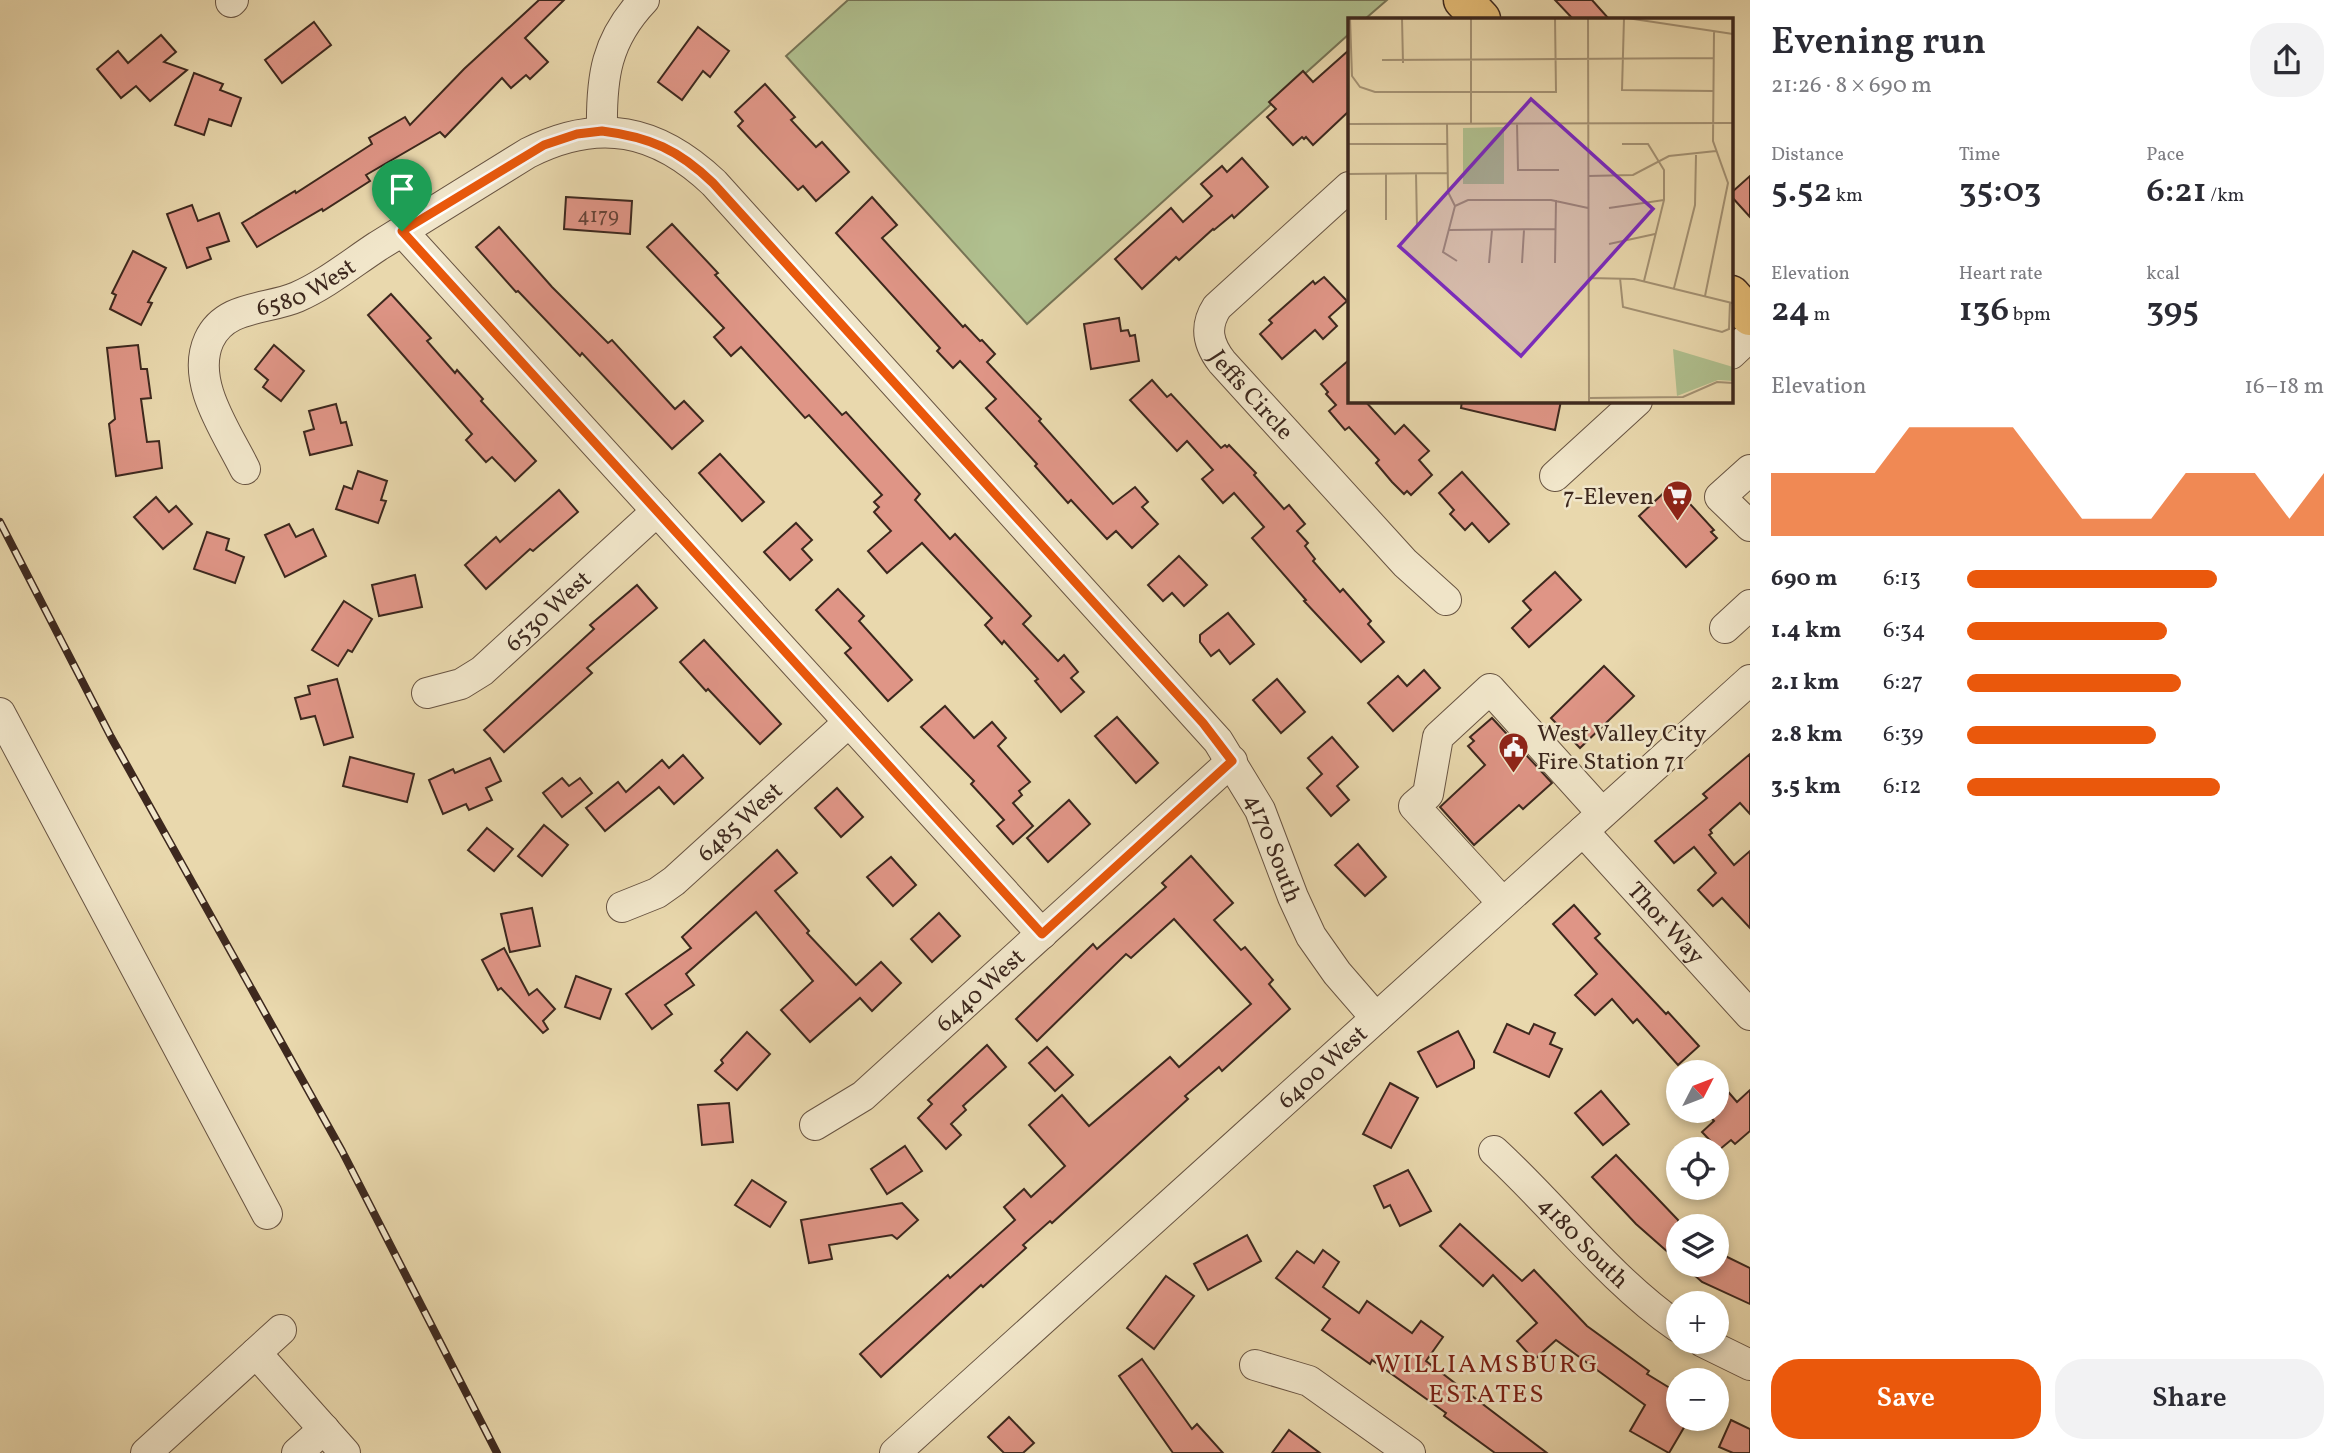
<!DOCTYPE html>
<meta charset="utf-8">
<style>
body{margin:0;font-family:Vollkorn,serif;background:#f2f2f3;color:#2b2b33;height:100vh;display:flex;flex-direction:column;font-size:26px;white-space:nowrap}
*{box-sizing:border-box;margin:0}
p{font-size:23px;color:#7c7c81}
.icon{flex:none;width:38px;height:38px;fill:none;stroke:currentColor;stroke-width:2;stroke-linecap:round;stroke-linejoin:round}
.map{position:relative;flex:1;overflow:hidden}
.drawer{display:flex;flex-direction:column;background:#fff;width:595px}
.drawer>*{flex:none}
.needle{width:46px;rotate:48deg}
.tools{position:absolute;left:1666px;top:1060px;display:grid;gap:14px}
.tools a{display:grid;place-items:center;width:63px;height:63px;border-radius:50%;background:#fff;box-shadow:0 4px 10px #0003;font-size:35px}
.pin{position:absolute;display:grid;place-items:center;width:60px;height:60px;color:#fff;margin:-72px -30px;border-radius:50% 50% 50% 0;rotate:-45deg;box-shadow:0 0 7px #0007}
.pin .icon{rotate:45deg}
.round{display:grid;place-items:center;flex:none;width:74px;height:74px;border-radius:28px;background:#f2f2f3}
.overview{display:flex;align-items:center;justify-content:space-between;height:119px;padding:0 21px}
h1{font-size:38px;font-weight:600;line-height:52px}
.metrics{display:grid;grid-template-columns:repeat(3,1fr);gap:10px;height:119px;padding:7px 21px}
.metrics div{display:grid;align-content:center}
.metrics b{font-size:35px;font-weight:600}
.metrics small{font-size:19px;font-weight:400}
.metrics p{font-size:19px}
.chart{height:196px;padding:14px 21px}
.chart p{display:flex;justify-content:space-between}
.chart svg{width:100%;height:126px;margin-top:7px;fill:#ea580c;opacity:.7}
.button{display:flex;gap:14px;margin-top:auto;padding:14px 21px}
.button a{flex:1;height:80px;border-radius:28px;background:#ea580c;color:#fff;font-size:28px;font-weight:600;line-height:80px;text-align:center}
.button a+a{background:#f2f2f3;color:#2b2b33}
ul{padding:0 21px;list-style:none;font-size:23px}
li{display:grid;grid-template-columns:112px 84px 1fr;align-items:center;height:52px}
li i{height:18px;border-radius:9px;background:#ea580c}
main{display:flex;flex:1;min-height:0}
.map>svg:first-child{display:block}
.green{fill:#b0c08f;stroke:#767456;stroke-width:2}
.building{fill:#df9586;stroke:#3d281e;stroke-width:2}
.lines{fill:none;stroke-linecap:round;stroke-linejoin:round}
.minor-casing{stroke:#685442;stroke-width:32}
.major-casing{stroke:#3d281e;stroke-width:41}
.minor{stroke:#f1e6ca;stroke-width:30}
.major{stroke:#e4bc76;stroke-width:38}
.rail-casing{stroke:#3d281e;stroke-width:8}
.rail{stroke:#f1e6ca;stroke-width:5;stroke-dasharray:16;stroke-linecap:butt}
.route-casing{stroke:#fff;stroke-width:14}
.route{stroke:#ea580c;stroke-width:9}
.labels{text-anchor:middle;stroke-width:5;stroke-linejoin:round;paint-order:stroke}
.number-label{font-size:21px;fill:#664338}
.street-label{font-size:24px;fill:#3d281e;stroke:#f1e6ca}
.poi-label{font-size:24px;fill:#3d281e;stroke:#f1e6ca;text-anchor:end}
.neighbourhood-label{font-size:26px;letter-spacing:2px;fill:#7a1f14;stroke:#f1e6ca}
.inset-road{fill:none;stroke:#a49274;stroke-width:2}
.view{fill:#7b2cbf;fill-opacity:0.15;stroke:#7b2cbf;stroke-width:3.5}
.inset-edge{fill:none;stroke:#3d281e;stroke-width:3.5}
</style>
<main>
<div class="map">
<svg width="1750" height="1453" viewBox="0 0 1750 1453">
<rect width="100%" height="100%" fill="#e9d8ad"/>
<filter id="stains"><feTurbulence type="fractalNoise" baseFrequency=".00286" numOctaves="4"/><feColorMatrix values="0 0 0 0 .2 0 0 0 0 .09 0 0 0 0 .02 0 0 0 .5 -.17"/></filter>
<radialGradient id="worn" r=".72"><stop offset=".6" stop-color="#630" stop-opacity="0"/><stop offset="1" stop-color="#630" stop-opacity=".3"/></radialGradient>
<polygon class="green" points="848,0 1387,0 1365,19 1349,19 1349,34 1027,324 786,56"/>
<g class="building">
<polygon points="539,0 564,0 525,38 548,62 530,79 526,75 511,88 502,78 445,137 440,132 366,175 370,181 323,211 322,209 257,247 242,223 295,191 296,193 372,144 369,138 405,117 410,125 464,69"/>
<polygon points="1555,0 1592,0 1609,19 1573,19"/>
<polygon points="314,22 331,45 282,83 265,60"/>
<polygon points="698,27 729,51 710,77 703,71 682,100 658,82"/>
<polygon points="161,35 176,52 164,62 187,70 150,101 136,86 121,98 97,69 118,51 128,63"/>
<polygon points="1349,50 1349,111 1313,145 1306,137 1304,139 1302,137 1293,145 1267,117 1276,109 1269,102 1303,71 1313,82"/>
<polygon points="194,73 223,84 220,90 241,98 231,126 209,119 204,135 175,125"/>
<polygon points="765,84 795,117 791,120 816,147 822,142 849,172 816,201 803,186 798,190 738,126 743,121 735,112"/>
<polygon points="1242,158 1268,187 1234,218 1232,215 1214,230 1213,229 1179,260 1176,257 1142,289 1115,259 1171,208 1183,222 1212,196 1201,184 1222,166 1227,172"/>
<polygon points="1750,176 1750,217 1731,196 1731,193"/>
<polygon points="566,197 632,201 630,234 564,229"/>
<polygon points="872,197 897,225 882,238 963,327 965,325 980,341 982,340 995,354 987,362 1041,419 1039,421 1113,504 1135,487 1148,502 1142,507 1158,524 1132,548 1116,531 1107,539 1071,500 1068,503 1035,466 1037,464 986,408 996,399 960,361 953,368 937,351 940,348 836,233"/>
<polygon points="192,205 198,221 219,213 229,241 207,248 211,259 187,268 167,214"/>
<polygon points="672,224 718,273 715,275 842,415 846,412 920,494 915,500 950,539 955,534 1031,616 1023,624 1058,661 1064,655 1078,672 1071,678 1084,692 1061,712 1035,681 1038,679 1004,641 1002,644 985,625 992,618 922,543 887,573 868,551 891,531 874,512 879,507 874,502 882,495 809,415 805,418 741,347 731,356 714,337 724,328 647,247"/>
<polygon points="499,227 552,287 608,343 612,340 675,409 684,401 703,421 672,449 582,353 580,356 518,291 516,292 476,247"/>
<polygon points="133,251 166,268 148,302 152,303 141,325 110,309 116,295 112,293"/>
<polygon points="1324,277 1347,301 1329,317 1337,326 1323,339 1315,330 1282,359 1260,334 1272,323 1269,320 1313,281 1315,284"/>
<polygon points="391,294 431,338 427,341 455,373 457,370 483,399 481,401 536,461 515,481 492,457 486,462 466,440 472,434 368,315"/>
<polygon points="1119,318 1121,331 1128,330 1130,336 1135,335 1139,361 1091,369 1084,324"/>
<polygon points="138,345 141,369 147,369 151,398 141,399 147,442 159,441 162,468 116,476 109,424 115,419 107,348"/>
<polygon points="274,345 304,371 281,401 263,387 268,380 255,369"/>
<polygon points="1349,360 1349,401 1365,401 1395,434 1404,425 1429,451 1419,460 1432,475 1411,495 1407,491 1404,494 1392,482 1376,463 1379,460 1349,427 1345,430 1329,411 1336,405 1326,394 1328,392 1321,384"/>
<polygon points="1152,380 1167,397 1171,394 1221,448 1225,445 1227,447 1229,445 1256,473 1254,475 1284,509 1289,505 1305,524 1297,531 1308,543 1305,546 1315,559 1313,561 1340,592 1343,589 1371,621 1368,624 1384,642 1361,662 1304,601 1306,600 1252,538 1264,527 1234,493 1223,503 1202,479 1213,470 1187,441 1177,451 1130,400"/>
<polygon points="1462,401 1561,401 1555,430 1461,408"/>
<polygon points="336,404 341,423 346,422 352,445 310,455 304,432 314,429 309,411"/>
<polygon points="720,454 764,502 742,521 699,473"/>
<polygon points="358,471 387,481 381,500 386,501 378,523 336,509 344,486 352,489"/>
<polygon points="1462,472 1509,524 1489,542 1472,523 1465,530 1450,514 1454,510 1439,493"/>
<polygon points="1670,487 1677,494 1679,492 1714,530 1711,532 1717,538 1686,567 1639,516"/>
<polygon points="559,490 578,512 533,551 530,549 486,589 465,565 496,537 500,542"/>
<polygon points="156,497 169,512 176,506 192,524 163,549 134,517"/>
<polygon points="796,523 812,540 802,549 812,560 790,580 764,552"/>
<polygon points="289,524 296,537 313,529 326,556 285,577 265,535"/>
<polygon points="207,532 229,539 226,550 244,557 235,583 194,569"/>
<polygon points="1179,556 1207,585 1184,606 1172,593 1163,601 1148,585"/>
<polygon points="1555,572 1581,600 1529,647 1512,628 1531,610 1523,601"/>
<polygon points="415,575 422,607 379,616 372,585"/>
<polygon points="637,585 657,608 587,668 592,673 504,752 484,730 594,629 590,625"/>
<polygon points="838,589 864,616 859,621 912,680 888,701 845,653 851,648 816,610"/>
<polygon points="344,601 372,619 352,652 348,650 338,666 312,650"/>
<polygon points="1228,613 1254,644 1230,664 1219,650 1211,656 1200,642 1200,635"/>
<polygon points="704,640 781,724 760,744 708,689 706,691 680,662"/>
<polygon points="1604,666 1634,696 1580,748 1551,718"/>
<polygon points="1424,670 1440,688 1393,731 1368,703 1398,676 1407,686"/>
<polygon points="337,679 353,737 324,745 315,716 301,719 295,698 310,694 308,686"/>
<polygon points="1277,679 1305,712 1281,733 1253,700"/>
<polygon points="945,706 974,738 992,722 1006,738 998,746 1030,782 1019,791 1022,795 1013,803 1033,826 1013,844 997,826 1004,820 971,784 974,781 921,727"/>
<polygon points="1117,717 1158,763 1136,783 1095,736"/>
<polygon points="1492,718 1552,783 1523,809 1519,805 1474,845 1440,807 1485,765 1468,746 1474,741 1470,737"/>
<polygon points="1332,737 1358,767 1337,786 1349,800 1331,816 1307,788 1322,774 1308,758"/>
<polygon points="1750,754 1750,814 1740,803 1710,830 1712,833 1709,835 1734,865 1750,851 1750,928 1722,898 1713,906 1698,890 1716,873 1694,847 1674,863 1655,841 1707,798 1703,794"/>
<polygon points="683,755 703,778 674,804 659,787 605,831 586,808 618,782 626,792 662,760 669,768"/>
<polygon points="350,757 414,774 407,802 343,786"/>
<polygon points="490,758 501,781 486,788 492,800 469,810 466,804 443,814 429,780 453,769 455,773"/>
<polygon points="562,778 569,786 580,778 592,793 562,817 543,793"/>
<polygon points="837,788 863,817 841,837 815,808"/>
<polygon points="1069,800 1090,824 1048,862 1027,838"/>
<polygon points="544,825 568,845 542,876 518,856"/>
<polygon points="487,828 513,849 494,871 468,850"/>
<polygon points="1358,844 1386,877 1365,896 1335,865"/>
<polygon points="777,850 797,873 775,891 809,931 807,933 856,985 881,962 901,983 872,1011 860,998 810,1042 781,1010 813,981 756,912 686,974 694,985 665,1005 672,1014 652,1029 626,994 691,948 682,937"/>
<polygon points="1191,856 1233,903 1214,920 1241,950 1245,947 1273,980 1269,984 1290,1009 1222,1071 1219,1067 1185,1096 1188,1099 1052,1223 1050,1221 1023,1245 1026,1248 983,1287 981,1285 881,1377 860,1354 948,1275 950,1278 1015,1220 1004,1207 1024,1189 1031,1197 1065,1166 1029,1125 1062,1095 1089,1126 1170,1057 1179,1067 1251,1004 1174,919 1131,958 1126,954 1037,1041 1016,1019 1093,944 1097,949 1166,887 1162,883"/>
<polygon points="891,857 916,885 893,906 867,877"/>
<polygon points="1574,905 1600,934 1595,938 1666,1014 1668,1012 1699,1046 1678,1065 1637,1019 1633,1023 1612,999 1595,1015 1575,995 1597,974 1553,924"/>
<polygon points="532,908 540,946 510,952 501,914"/>
<polygon points="939,913 960,936 932,962 911,939"/>
<polygon points="504,948 529,995 537,989 555,1009 543,1021 548,1029 543,1033 501,988 498,990 482,960"/>
<polygon points="576,976 611,989 600,1019 565,1007"/>
<polygon points="1507,1024 1529,1034 1534,1024 1555,1033 1550,1044 1562,1049 1549,1077 1494,1052"/>
<polygon points="1458,1031 1474,1061 1474,1068 1437,1087 1418,1052"/>
<polygon points="747,1032 770,1054 737,1090 715,1071 723,1063 721,1060"/>
<polygon points="987,1045 1006,1067 963,1106 966,1110 951,1124 961,1135 946,1149 918,1118 932,1104 928,1100"/>
<polygon points="1047,1047 1073,1075 1055,1091 1029,1063"/>
<polygon points="1717,1079 1737,1102 1750,1090 1750,1131 1735,1144 1731,1140 1719,1150 1702,1132 1714,1121 1705,1111 1717,1111"/>
<polygon points="1390,1083 1418,1098 1391,1148 1363,1134"/>
<polygon points="1601,1091 1629,1124 1603,1145 1575,1113"/>
<polygon points="729,1103 733,1142 702,1145 698,1105"/>
<polygon points="905,1146 922,1171 887,1194 871,1169"/>
<polygon points="1616,1155 1678,1220 1678,1261 1636,1224 1592,1177"/>
<polygon points="1408,1170 1431,1211 1400,1226 1390,1205 1384,1208 1374,1186"/>
<polygon points="752,1180 786,1202 770,1227 735,1205"/>
<polygon points="902,1203 918,1220 897,1239 892,1235 829,1245 832,1259 809,1263 801,1220"/>
<polygon points="1460,1224 1522,1281 1534,1270 1587,1326 1649,1371 1647,1374 1678,1393 1678,1419 1689,1419 1669,1453 1630,1431 1645,1405 1556,1340 1534,1360 1517,1341 1537,1323 1493,1275 1483,1286 1440,1246"/>
<polygon points="1247,1235 1261,1261 1208,1290 1194,1264"/>
<polygon points="1323,1250 1339,1262 1323,1287 1359,1313 1367,1301 1412,1333 1421,1321 1443,1337 1426,1361 1547,1453 1495,1453 1444,1416 1446,1413 1372,1360 1370,1364 1322,1330 1330,1319 1276,1278 1297,1251 1314,1263"/>
<polygon points="1717,1252 1750,1268 1750,1304 1702,1282 1683,1265 1717,1265"/>
<polygon points="1166,1276 1194,1296 1154,1349 1127,1328"/>
<polygon points="1142,1359 1192,1429 1197,1424 1223,1453 1173,1453 1119,1376"/>
<polygon points="1009,1417 1034,1443 1023,1453 1004,1453 988,1437"/>
<polygon points="1731,1420 1750,1429 1750,1453 1733,1453 1719,1447"/>
<polygon points="1289,1430 1320,1453 1272,1453"/>
</g>
<g class="lines">
<defs>
<g id="minor">
<polyline points="231,2 233,0"/>
<path d="M602,131c-1,-54 4,-91 42,-131"/>
<path id="s1" d="M1349,187l-132,120c-13,20 -9,37 5,55l183,201 41,37"/>
<polyline points="402,231 1042,934"/>
<polyline points="1731,354 1750,336"/>
<path id="s2" d="M245,469c-18,-37 -55,-87 -36,-129 16,-35 58,-30 88,-43 28,-12 55,-34 81,-51 50,-31 100,-62 150,-93 71,-36 129,-24 186,30l504,558 42,69 33,87 18,39 26,37 39,45"/>
<polyline points="1750,470 1720,497 1750,526"/>
<polyline points="1555,476 1637,401"/>
<polyline points="1725,628 1750,605"/>
<path id="s3" d="M427,693l34,-9 21,-13 175,-160"/>
<polyline points="0,713 267,1214"/>
<path id="s4" d="M1583,831l167,184"/>
<polyline points="1503,903 1414,806 1428,794 1438,737 1490,689 1602,813"/>
<path id="s5" d="M622,907l35,-14 17,-12 175,-159"/>
<path id="s6" d="M815,1125l48,-29 369,-335"/>
<path id="s7" d="M1494,1151c63,58 114,127 184,176"/>
<polyline points="1703,1342 1750,1365"/>
<polyline points="256,1353 345,1453"/>
<polyline points="1255,1365 1309,1381 1410,1453"/>
<polyline points="146,1453 281,1330"/>
<polyline points="297,1453 324,1429"/>
<path id="s8" d="M895,1453l855,-773"/>
</g>
<g id="major">
<polyline points="1463,0 1481,19"/>
<polyline points="1731,295 1750,316"/>
</g>
</defs>
<use href="#minor" class="minor-casing"/>
<use href="#major" class="major-casing"/>
<use href="#minor" class="minor"/>
<use href="#major" class="major"/>
<defs>
<polyline id="rail" points="0,522 111,737 342,1151 497,1453"/>
</defs>
<use href="#rail" class="rail-casing"/>
<use href="#rail" class="rail"/>
</g>
<g class="lines">
<defs>
<path id="route" d="M602,131c48,6 77,19 111,52l490,540 29,38 -190,173 -640,-703 142,-86 33,-11z"/>
</defs>
<use href="#route" class="route-casing"/>
<use href="#route" class="route"/>
</g>
<defs>
<symbol id="supermarket-pin" viewBox="-11 -11 22 30"><path d="M0 17L-7.5 6A9.5 9.5 0 1 1 7.5 6Z" fill="#8f2418" stroke="#f1e6ca"/><path d="M-6-5.5h2.5l.6 2H6L4.5 2H-2.5L-4.4-4H-6ZM-1.5 3.2a1.3 1.3 0 1 0 .1 0ZM3 3.2a1.3 1.3 0 1 0 .1 0Z" fill="#fff"/></symbol>
<symbol id="civic-pin" viewBox="-11 -11 22 30"><path d="M0 17L-7.5 6A9.5 9.5 0 1 1 7.5 6Z" fill="#8f2418" stroke="#f1e6ca"/><path d="M-.6-6.5H3V-4.5H.6V-3L4-1V1h2V6H-6V1h2V-1L-.6-3ZM-1.2 2.5V6h2.4V2.5Z" fill="#fff"/></symbol>
</defs>
<g fill-rule="evenodd">
<use href="#supermarket-pin" x="1660" y="478" width="35" height="47"/>
<use href="#civic-pin" x="1496" y="730" width="35" height="47"/>
</g>
<g class="labels">
<g class="number-label">
<text x="598" y="222">4179</text>
</g>
<g class="street-label">
<text dy="8" stroke="none"><textPath href="#s2" startOffset="252">6580 West</textPath></text>
<text dy="8" stroke="none"><textPath href="#s1" startOffset="282">Jeffs Circle</textPath></text>
<text dy="8" stroke="none"><textPath href="#s3" startOffset="149">6530 West</textPath></text>
<text dy="8" stroke="none"><textPath href="#s5" startOffset="147">6485 West</textPath></text>
<text dy="8" stroke="none"><textPath href="#s2" startOffset="1589">4170 South</textPath></text>
<text dy="8" stroke="none"><textPath href="#s4" startOffset="124">Thor Way</textPath></text>
<text dy="8" stroke="none"><textPath href="#s6" startOffset="214">6440 West</textPath></text>
<text dy="8" stroke="none"><textPath href="#s8" startOffset="576">6400 West</textPath></text>
<text dy="8" stroke="none"><textPath href="#s7" startOffset="128">4180 South</textPath></text>
</g>
<g class="poi-label">
<text x="1654" y="504">7-Eleven</text>
<text x="1537" y="741" text-anchor="start">West Valley City<tspan x="1537" dy="28">Fire Station 71</tspan></text>
</g>
<g class="neighbourhood-label">
<text x="1487" y="1372">WILLIAMSBURG<tspan x="1487" dy="30">ESTATES</tspan></text>
</g>
</g>
<g transform="translate(1348 18)">
<rect width="385" height="385" fill="#e9d8ad"/>
<path d="M156,109v57h-41v-56zM325,331l60,18v14l-15,-1 -41,16z" fill="#b0c08f"/>
<path class="inset-road" d="M2,0l2,58 8,11 15,5h181l-1,-74M54,0l1,45M240,0l1,385M276,0l-2,72 91,1M279,0l106,16M34,42l332,-2M169,105l1,47h41M0,106l385,-1M99,106l1,68 7,14M123,106v-106M0,126h99M274,126h26l16,26v30l-20,81M68,155l1,54M0,156l100,-1M38,156v46M240,158l45,-1 36,-19 47,-5M107,188l13,-6h83l37,8M107,188l-12,46 14,9M261,190l55,-8M101,212l107,-1M261,226l46,-10M141,245l3,-33M174,245l2,-33M207,245l1,-63M241,260l45,1 98,24M272,260l3,29 99,25 7,-3 1,-27M326,270l21,-83 1,-50M357,278l23,-113 -15,-42 1,-110M241,380l94,-1 34,-15 16,1"/>
<path class="view" d="M183,81l122,110 -132,147 -122,-110z"/>
<rect width="385" height="385" class="inset-edge"/>
</g>
<rect width="100%" height="100%" filter="url(#stains)"/>
<rect width="100%" height="100%" fill="url(#worn)"/>
</svg>
<div class="tools">
<a><svg class="needle" viewBox="-14 -14 28 28"><path d="M0-13l5 13h-10z" fill="#e53935"/><path d="M0 13l5-13h-10z" fill="#7c7c81"/></svg></a>
<a><svg class="icon" aria-label="locate" viewBox="0 0 24 24"><circle cx="12" cy="12" r="6"/><path d="M12 2v4M12 18v4M2 12h4M18 12h4"/></svg></a>
<a><svg class="icon" aria-label="layers" viewBox="0 0 24 24"><path d="M12 4l9 5-9 5-9-5zM3 14l9 5 9-5"/></svg></a>
<a>+</a>
<a>−</a>
</div>
<div class="pin" style="left:402px;top:231px;background:#1e9e55"><svg class="icon" aria-label="arrive" viewBox="0 0 24 24"><path d="M6 21V4h12l-3 4 3 4H6"/></svg></div>
</div>
<section class="drawer">
<div class="overview"><div><h1>Evening run</h1><p>21:26 · 8 × 690 m</p></div><a class="round"><svg class="icon" aria-label="share" viewBox="0 0 24 24"><path d="M12 15V3M7 8l5-5 5 5M5 13v7h14v-7"/></svg></a></div>
<div class="metrics">
<div><p>Distance</p><b>5.52<small> km</small></b></div>
<div><p>Time</p><b>35:03</b></div>
<div><p>Pace</p><b>6:21<small> /km</small></b></div>
</div>
<div class="metrics">
<div><p>Elevation</p><b>24<small> m</small></b></div>
<div><p>Heart rate</p><b>136<small> bpm</small></b></div>
<div><p>kcal</p><b>395</b></div>
</div>
<div class="chart"><p><span>Elevation</span>16–18 m</p>
<svg viewBox="0 0 160 44" preserveAspectRatio="none"><path d="M0 44V22L10 22L20 22L30 22L40 6L50 6L60 6L70 6L80 22L90 38L100 38L110 38L120 22L130 22L140 22L150 38L160 22V44z"/></svg>
</div>
<ul>
<li><b>690 m</b>6:13<i style="width:70%"></i></li>
<li><b>1.4 km</b>6:34<i style="width:56%"></i></li>
<li><b>2.1 km</b>6:27<i style="width:60%"></i></li>
<li><b>2.8 km</b>6:39<i style="width:53%"></i></li>
<li><b>3.5 km</b>6:12<i style="width:71%"></i></li>
</ul>
<div class="button"><a>Save</a><a>Share</a></div>
</section>
</main>
